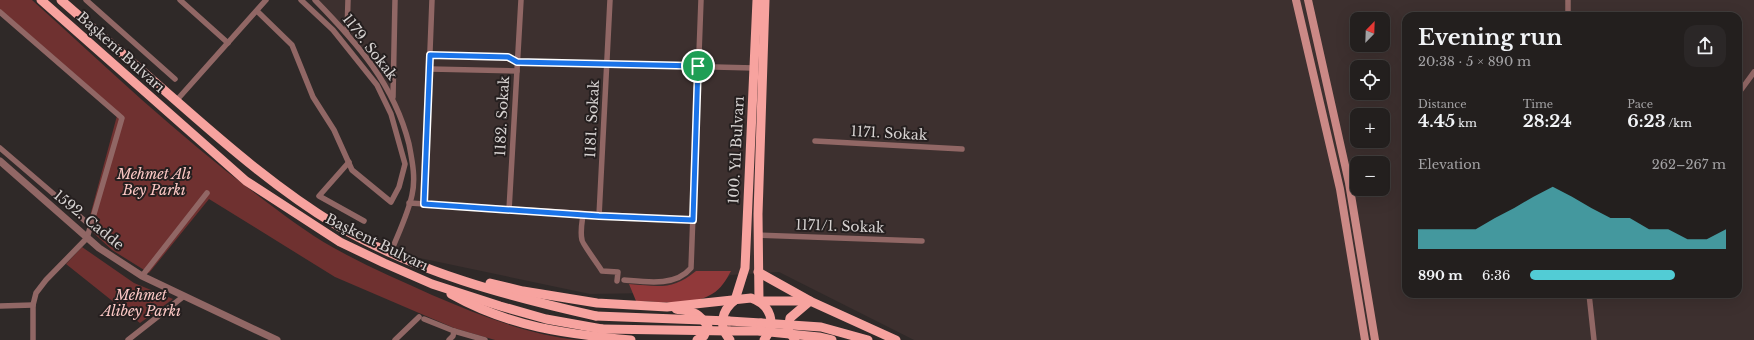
<!DOCTYPE html>
<meta charset="utf-8">
<style>
body{margin:0;font-family:"Libre Baskerville",serif;background:#2b2727;color:#f1f3f6;height:100vh;display:flex;flex-direction:column;font-size:15px;white-space:nowrap}
*{box-sizing:border-box;margin:0}
p{font-size:13px;color:#a3a2a4}
.icon{flex:none;width:22px;height:22px;fill:none;stroke:currentColor;stroke-width:2;stroke-linecap:round;stroke-linejoin:round}
.map{position:relative;flex:1;overflow:hidden}
.drawer{position:absolute;left:1402px;top:12px;width:340px;height:286px;display:flex;flex-direction:column;background:#231f1e;border-radius:12px;box-shadow:0 4px 16px #0002,0 0 0 1px #403d3c}
.drawer>*{flex:none}
.needle{width:26px;rotate:23deg}
.buttons{position:absolute;left:1350px;top:12px;display:grid;gap:8px}
.buttons a{display:grid;place-items:center;width:40px;height:40px;border-radius:8px;background:#231f1e;box-shadow:0 4px 16px #0002,0 0 0 1px #403d3c;font-size:20px}
.pin{position:absolute;display:grid;place-items:center;width:34px;height:34px;color:#fff;margin:-17px;border:2px solid #fff;border-radius:50%;box-shadow:0 1px 4px #0007}
.round{display:grid;place-items:center;flex:none;width:42px;height:42px;border-radius:12px;background:#2b2727}
.overview{display:flex;align-items:center;justify-content:space-between;height:68px;padding:0 16px}
h1{font-size:22px;font-weight:700;line-height:30px}
.figures{display:grid;grid-template-columns:repeat(3,1fr);gap:6px;height:68px;padding:4px 16px}
.figures div{display:grid;align-content:center}
.figures b{font-size:17px;font-weight:700}
.figures small{font-size:11px;font-weight:400}
.figures p{font-size:11px}
.chart{height:112px;padding:8px 16px}
.chart p{display:flex;justify-content:space-between}
.chart svg{width:100%;height:72px;margin-top:4px;fill:#52ccd5;opacity:.7}
ul{padding:0 16px;list-style:none;font-size:13px}
li{display:grid;grid-template-columns:64px 48px 1fr;align-items:center;height:30px}
li i{height:10px;border-radius:5px;background:#52ccd5}
.map>svg:first-child{display:block}
.built{fill:#3d302f;fill-rule:evenodd}
.green{fill:#6f3130}
.forest{fill:#91393a}
.lines{fill:none;stroke-linecap:round;stroke-linejoin:round}
.minor{stroke:#916765;stroke-width:5.5}
.tertiary{stroke:#916765;stroke-width:7}
.secondary{stroke:#cb8986;stroke-width:8}
.primary{stroke:#f7a39f;stroke-width:9}
.primary-bridge{stroke:#f7a39f;stroke-width:9}
.route-casing{stroke:#fff;stroke-width:8}
.route{stroke:#1a73e8;stroke-width:5}
.labels{text-anchor:middle;stroke-width:4;stroke-linejoin:round;paint-order:stroke}
.street-label{font-size:14px;fill:#d6d2d1;stroke:#251f1f}
.park-label{font-size:14px;font-style:italic;fill:#fcc8c5;stroke:#251f1f}
</style>
<div class="map">
<svg width="1754" height="340" viewBox="0 0 1754 340">
<rect width="100%" height="100%" fill="#2f2928"/>
<path class="built" d="M315,0h1439v340h-840l-135,-68 -49,3 -15,17 -125,2 -199,-42 18,-49 4,-41 -20,-65 -46,-64zM1406,16h332v278h-332zM1357,19h26v26h-26zM1357,67h26v26h-26zM1357,115h26v26h-26zM1357,163h26v26h-26z"/>
<g class="green">
<path d="M0,0h32c73,66 145,135 224,194 25,19 51,39 78,54 32,18 65,32 98,47 47,20 96,40 147,45h-84l-41,-12 -119,-51 -126,-78 -60,74 -37,-23 -25,-23 31,-115 -118,-103z"/>
<polygon points="82,247 134,283 173,299 140,323 66,264"/>
</g>
<path class="forest" d="M696,271h35c-5,9 -10,18 -19,23 -21,13 -53,7 -76,7l-7,-17c29,2 43,7 67,-13z"/>
<g class="lines">
<g class="minor">
<polyline points="86,0 175,79"/>
<polyline points="180,0 228,43"/>
<path d="M315,0c42,43 79,84 94,144 3,16 7,34 3,51 -4,19 -14,39 -21,57"/>
<polyline points="257,11 292,45 313,97 334,130 352,170 391,202 399,187 405,164 391,114 377,85 333,30 301,0"/>
<polyline points="0,12 122,118 87,238 46,280 36,293 33,305 33,340"/>
<polyline points="1568,16 1568,0"/>
<polyline points="347,33 348,0"/>
<polyline points="430,55 509,57 517,62 754,68"/>
<polyline points="430,69 517,71"/>
<polyline points="1738,94 1754,72"/>
<polyline points="393,97 395,0"/>
<polyline points="176,101 266,0"/>
<polyline points="815,141 962,149"/>
<polyline points="0,148 91,226"/>
<polyline points="349,162 319,196 364,221"/>
<polyline points="409,203 693,220"/>
<polyline points="424,204 432,0"/>
<polyline points="509,210 521,0"/>
<path d="M583,215c-1,7 -3,17 -1,25 0,3 17,26 20,31l16,1 -1,9"/>
<polyline points="599,216 610,0"/>
<polyline points="758,235 922,241"/>
<polyline points="142,276 207,193"/>
<path d="M624,280c22,2 51,7 67,-12l10,-268"/>
<polyline points="1589,294 1594,340"/>
<polyline points="0,306 33,305"/>
<polyline points="424,319 454,331 485,340"/>
<polyline points="128,340 184,296"/>
<polyline points="395,340 419,317"/>
<polyline points="449,340 453,336 454,331"/>
</g>
<polyline class="tertiary" points="0,161 99,248 142,276 277,340"/>
<g class="secondary">
<polyline points="1296,0 1340,189 1365,340"/>
<polyline points="1308,0 1349,183 1375,340"/>
</g>
<g class="primary">
<polyline points="41,0 246,181 340,242 384,263 432,284 500,306 546,319 602,329"/>
<path d="M61,0c40,35 80,70 120,105 49,43 99,86 155,120 80,47 171,71 260,91"/>
<polyline points="758,272 810,301 896,340"/>
<path d="M490,283l33,8 74,12 70,4 84,-9c20,7 26,25 13,42"/>
<path d="M451,294c59,33 114,40 180,46"/>
<polyline points="735,300 745,268 757,0"/>
<polyline points="759,301 758,214 765,0"/>
<polyline points="759,301 809,301"/>
<path d="M676,309c17,3 22,2 32,18l-4,9 -7,4"/>
<polyline points="729,321 761,323"/>
<polyline points="729,331 760,331"/>
<path d="M730,340c-12,-14 -9,-29 5,-40"/>
<polyline points="795,340 788,330 790,318 810,301"/>
</g>
<g class="primary-bridge">
<polyline points="596,316 729,321"/>
<polyline points="761,323 821,327 868,340"/>
<polyline points="602,329 729,331"/>
<polyline points="760,331 819,337 832,340"/>
</g>
</g>
<g class="lines">
<defs>
<polygon id="route" points="430,55 508,57 517,62 698,66 693,220 599,216 424,204"/>
</defs>
<use href="#route" class="route-casing"/>
<use href="#route" class="route"/>
</g>
<g class="labels">
<g class="street-label">
<text transform="translate(370 47) rotate(52)" y="5">1179. Sokak</text>
<text transform="translate(121 52) rotate(42)" y="5">Başkent Bulvarı</text>
<text transform="translate(502 116) rotate(-87)" y="5">1182. Sokak</text>
<text transform="translate(592 119) rotate(-87)" y="5">1181. Sokak</text>
<text transform="translate(889 133) rotate(3)" y="5">1171. Sokak</text>
<text transform="translate(736 150) rotate(-87)" y="5">100. Yıl Bulvarı</text>
<text transform="translate(89 220) rotate(39)" y="5">1592. Cadde</text>
<text transform="translate(840 226) rotate(2)" y="5">1171/1. Sokak</text>
<text transform="translate(377 242) rotate(26)" y="5">Başkent Bulvarı</text>
</g>
<g class="park-label">
<text x="154" y="179">Mehmet Ali<tspan x="154" dy="16">Bey Parkı</tspan></text>
<text x="141" y="300">Mehmet<tspan x="141" dy="16">Alibey Parkı</tspan></text>
</g>
</g>
</svg>
<div class="buttons">
<a><svg class="needle" viewBox="-14 -14 28 28"><path d="M0-13l5 13h-10z" fill="#e53935"/><path d="M0 13l5-13h-10z" fill="#a3a2a4"/></svg></a>
<a><svg class="icon" aria-label="locate" viewBox="0 0 24 24"><circle cx="12" cy="12" r="6"/><path d="M12 2v4M12 18v4M2 12h4M18 12h4"/></svg></a>
<a>+</a>
<a>−</a>
</div>
<div class="pin" style="left:698px;top:66px;background:#1e9e55"><svg class="icon" aria-label="arrive" viewBox="0 0 24 24"><path d="M6 21V4h12l-3 4 3 4H6"/></svg></div>
<section class="drawer">
<div class="overview"><div><h1>Evening run</h1><p>20:38 · 5 × 890 m</p></div><a class="round"><svg class="icon" aria-label="share" viewBox="0 0 24 24"><path d="M12 15V3M7 8l5-5 5 5M5 13v7h14v-7"/></svg></a></div>
<div class="figures">
<div><p>Distance</p><b>4.45<small> km</small></b></div>
<div><p>Time</p><b>28:24</b></div>
<div><p>Pace</p><b>6:23<small> /km</small></b></div>
</div>
<div class="chart"><p><span>Elevation</span>262–267 m</p>
<svg viewBox="0 0 160 44" preserveAspectRatio="none"><path d="M0 44V32L10 32L20 32L30 32L40 25L50 19L60 12L70 6L80 12L90 19L100 25L110 25L120 32L130 32L140 38L150 38L160 32V44z"/></svg>
</div>
<ul>
<li><b>890 m</b>6:36<i style="width:74%"></i></li>
</ul>
</section>
</div>
